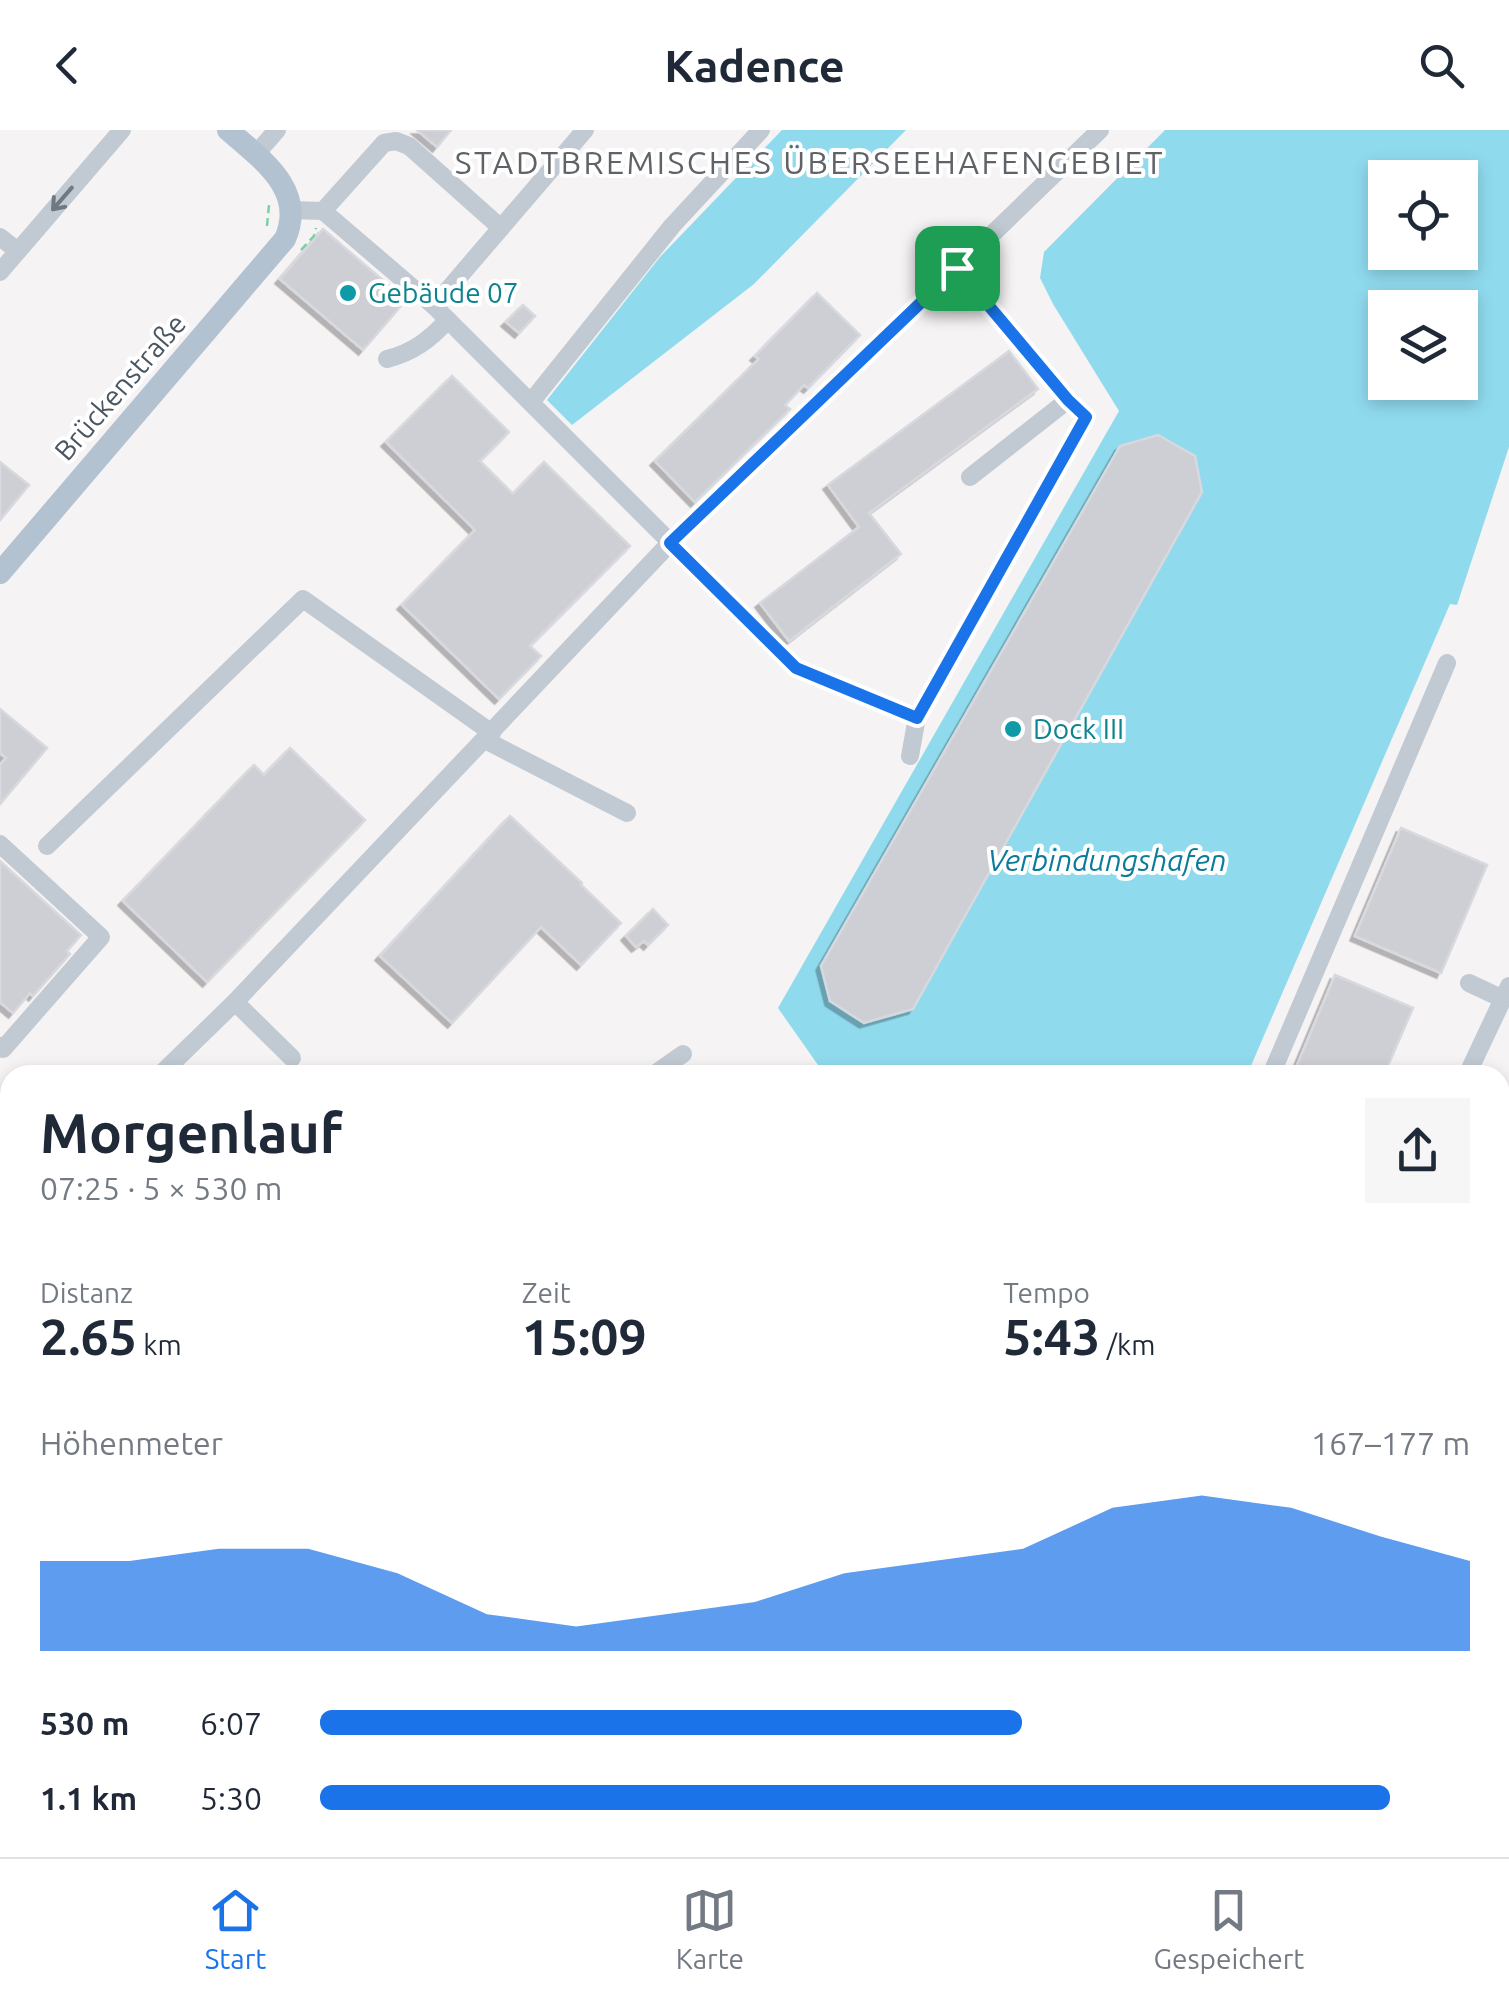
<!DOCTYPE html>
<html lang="de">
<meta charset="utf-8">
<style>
body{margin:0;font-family:Ubuntu,sans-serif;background:#f6f6f7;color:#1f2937;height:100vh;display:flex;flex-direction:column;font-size:38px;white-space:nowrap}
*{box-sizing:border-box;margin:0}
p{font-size:32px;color:#747a83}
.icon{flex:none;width:55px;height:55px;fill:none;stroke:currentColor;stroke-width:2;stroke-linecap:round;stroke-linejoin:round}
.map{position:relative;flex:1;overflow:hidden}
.details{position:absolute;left:0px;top:935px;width:1510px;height:792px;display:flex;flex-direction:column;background:#fff;border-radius:30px 30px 0 0;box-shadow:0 5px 15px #0003}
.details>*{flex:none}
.controls{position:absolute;left:1368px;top:30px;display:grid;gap:20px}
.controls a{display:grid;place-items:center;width:110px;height:110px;border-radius:0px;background:#fff;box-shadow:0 5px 15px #0003;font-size:50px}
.pin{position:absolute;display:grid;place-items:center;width:85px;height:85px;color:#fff;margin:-42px;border-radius:20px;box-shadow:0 5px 15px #0006}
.round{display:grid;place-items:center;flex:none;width:105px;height:105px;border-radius:0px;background:#f6f6f7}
.head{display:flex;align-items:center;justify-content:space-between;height:170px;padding:0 40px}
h1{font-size:55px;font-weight:700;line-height:75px}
.figures{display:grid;grid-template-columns:repeat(3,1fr);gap:15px;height:170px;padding:10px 40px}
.figures div{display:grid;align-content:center}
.figures b{font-size:50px;font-weight:700}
.figures small{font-size:28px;font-weight:400}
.figures p{font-size:28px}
.chart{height:280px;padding:20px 40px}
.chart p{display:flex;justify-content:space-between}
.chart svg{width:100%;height:180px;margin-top:10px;fill:#1a73e8;opacity:.7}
ul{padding:0 40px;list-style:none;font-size:32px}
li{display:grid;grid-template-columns:160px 120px 1fr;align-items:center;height:75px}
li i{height:25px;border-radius:12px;background:#1a73e8}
header{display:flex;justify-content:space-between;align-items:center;height:130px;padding:0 40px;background:#fff;font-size:45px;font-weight:700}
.menu{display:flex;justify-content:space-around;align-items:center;height:140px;border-top:2px solid #e0e1e3;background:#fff;font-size:28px;color:#747a83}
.menu a{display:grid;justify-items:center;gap:5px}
.menu .active{color:#1a73e8}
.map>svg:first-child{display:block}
.water{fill:#90daee;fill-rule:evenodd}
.building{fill:#cdcfd5;stroke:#d7d9de;stroke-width:2.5;filter:url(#shadow)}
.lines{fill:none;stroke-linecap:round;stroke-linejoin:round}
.path{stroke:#7ad0a6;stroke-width:2.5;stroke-dasharray:8 5;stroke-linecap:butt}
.minor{stroke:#c1cad2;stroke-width:18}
.major{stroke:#b3c2d1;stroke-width:22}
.oneway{stroke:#6e7983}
.route-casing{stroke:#fff;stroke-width:20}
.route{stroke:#1a73e8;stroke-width:12}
.culture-dot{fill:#0f9aa8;stroke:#fff;stroke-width:4}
.labels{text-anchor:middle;stroke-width:8;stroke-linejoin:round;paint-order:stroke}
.culture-label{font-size:28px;fill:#0d838f;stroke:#fff;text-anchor:start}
.street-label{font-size:28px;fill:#4a5661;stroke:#fff}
.water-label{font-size:30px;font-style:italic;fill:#0c7c9b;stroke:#fff}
.quarter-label{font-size:32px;letter-spacing:2.5px;fill:#5f6368;stroke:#fff}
</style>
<header><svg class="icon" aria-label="back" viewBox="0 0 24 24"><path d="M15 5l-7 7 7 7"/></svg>Kadence<svg class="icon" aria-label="search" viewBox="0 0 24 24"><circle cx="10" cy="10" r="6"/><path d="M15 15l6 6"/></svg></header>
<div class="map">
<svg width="1509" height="1727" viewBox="0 0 1509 1727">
<defs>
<filter id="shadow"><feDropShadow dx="-4.5" dy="4.5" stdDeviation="0" flood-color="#0004"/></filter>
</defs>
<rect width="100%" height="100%" fill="#f5f3f3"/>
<g class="water">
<polygon points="782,0 906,0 754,154 572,295 547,270 660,127"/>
<path d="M1165,0h344v317l-52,158 -7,-1 -203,471h-422l-47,-67 341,-597 -66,-107 -13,-26 4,-26zM1385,48h75v74h-75zM1385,178h75v74h-75z"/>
<polygon points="1509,1185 1509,1476 1500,1492 1500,1201"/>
<polygon points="1500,1574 1509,1579 1509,1727 0,1727 0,1583 10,1583 10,1718 1500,1718"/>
</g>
<g class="building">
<polygon points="417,0 451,0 437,17"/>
<polygon points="323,99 406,170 363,220 280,149"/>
<polygon points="817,163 860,205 808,258 804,255 785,275 790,279 695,372 655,331 759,229 755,226"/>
<polygon points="523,175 535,186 519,203 506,192"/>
<polygon points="1009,221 1038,259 869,383 901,424 789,511 760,473 859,397 828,355"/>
<polygon points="452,246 509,302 480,331 513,364 544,332 630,416 530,516 541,526 499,569 402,475 475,400 386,312"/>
<polygon points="1158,305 1195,326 1202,362 913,879 864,893 830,871 821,836 1120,316"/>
<polygon points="0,332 29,355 0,390"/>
<polygon points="0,579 47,618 0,674 0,635 6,628 0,623"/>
<polygon points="290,618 365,690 207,852 123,771 254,635 264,645"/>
<polygon points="510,686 582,753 581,755 621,793 581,835 541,797 452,893 380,826"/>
<polygon points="1401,698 1487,735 1441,843 1355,806"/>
<polygon points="0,731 81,805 67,821 70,824 33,866 30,863 13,883 0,872"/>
<polygon points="653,779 668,795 648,815 644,811 636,817 626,806"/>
<polygon points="1335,845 1413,878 1384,945 1293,945"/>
</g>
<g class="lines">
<g class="path">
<polyline points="267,96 269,75"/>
<polyline points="301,120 314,106 316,98"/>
<polyline points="0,1039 9,1047"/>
<polyline points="0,1096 10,1106"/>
</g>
<g class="minor">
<polyline points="256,24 277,0"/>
<polyline points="291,80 323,81 434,176 796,538 917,587 910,626"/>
<polyline points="323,81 384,13 396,11 409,16 501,98"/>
<polyline points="0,107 18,121 122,0"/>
<polyline points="957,138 1100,0"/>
<polyline points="0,142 18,121"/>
<polyline points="434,176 585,0"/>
<path d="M387,229c27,-7 42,-19 61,-39"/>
<polyline points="531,272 672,96 761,0"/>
<polyline points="970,347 1068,270"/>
<polyline points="485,610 627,683"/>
<polyline points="0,714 101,807 3,919 0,916"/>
<polyline points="47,716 303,469 492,603"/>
<polyline points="1469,853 1503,869"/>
<polyline points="235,872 292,928"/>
<polyline points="160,945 235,872 670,413 957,138 1068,270 1086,287 917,587"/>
<polyline points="653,945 683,924"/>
<polyline points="1271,945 1447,533"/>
<polyline points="1467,945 1509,856"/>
<polyline points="1500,996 1509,980"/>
<polyline points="1500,1053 1509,1037"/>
<polyline points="0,1062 10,1072"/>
<polyline points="1500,1508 1509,1492"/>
<polyline points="1500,1534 1509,1539"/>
</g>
<path class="major" d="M0,443l285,-334c22,-49 -24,-80 -57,-109"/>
</g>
<defs><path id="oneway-shaft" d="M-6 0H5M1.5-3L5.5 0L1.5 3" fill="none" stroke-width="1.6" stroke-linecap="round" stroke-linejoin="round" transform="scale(2.5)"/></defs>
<use class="oneway" href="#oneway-shaft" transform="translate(62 69) rotate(131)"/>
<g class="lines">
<defs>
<polygon id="route" points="957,138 1068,270 1086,287 917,588 796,538 670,413"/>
</defs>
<use href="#route" class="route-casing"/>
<use href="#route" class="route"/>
</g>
<g class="culture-dot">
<circle cx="348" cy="163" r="10"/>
<circle cx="1013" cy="599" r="10"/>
</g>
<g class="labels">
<g class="culture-label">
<text x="368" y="173">Gebäude 07</text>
<text x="1033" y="609">Dock III</text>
</g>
<g class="street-label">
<text transform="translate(120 257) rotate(-49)" y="10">Brückenstraße</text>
</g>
<g class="water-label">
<text x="1107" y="741">Verbindungshafen</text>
</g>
<g class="quarter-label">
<text x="810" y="44">STADTBREMISCHES ÜBERSEEHAFENGEBIET</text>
</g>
</g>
</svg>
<div class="controls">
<a><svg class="icon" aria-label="locate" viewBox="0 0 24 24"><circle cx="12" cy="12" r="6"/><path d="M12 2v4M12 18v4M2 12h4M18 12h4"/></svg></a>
<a><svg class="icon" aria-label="layers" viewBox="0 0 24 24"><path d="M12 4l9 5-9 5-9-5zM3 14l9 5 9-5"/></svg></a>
</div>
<div class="pin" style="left:957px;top:138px;background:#1e9e55"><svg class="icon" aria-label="arrive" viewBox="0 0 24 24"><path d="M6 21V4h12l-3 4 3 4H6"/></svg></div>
<section class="details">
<div class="head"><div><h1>Morgenlauf</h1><p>07:25 · 5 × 530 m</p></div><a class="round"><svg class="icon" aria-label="share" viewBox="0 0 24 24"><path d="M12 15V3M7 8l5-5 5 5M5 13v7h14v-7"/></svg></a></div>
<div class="figures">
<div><p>Distanz</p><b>2.65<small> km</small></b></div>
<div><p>Zeit</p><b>15:09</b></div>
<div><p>Tempo</p><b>5:43<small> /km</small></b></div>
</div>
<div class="chart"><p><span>Höhenmeter</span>167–177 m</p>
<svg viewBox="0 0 160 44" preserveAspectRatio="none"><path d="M0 44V22L10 22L20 19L30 19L40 25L50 35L60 38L70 35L80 32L90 25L100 22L110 19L120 9L130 6L140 9L150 16L160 22V44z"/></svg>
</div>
<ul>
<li><b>530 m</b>6:07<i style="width:61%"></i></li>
<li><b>1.1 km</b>5:30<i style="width:93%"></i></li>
</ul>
</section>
</div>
<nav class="menu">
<a class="active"><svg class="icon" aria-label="home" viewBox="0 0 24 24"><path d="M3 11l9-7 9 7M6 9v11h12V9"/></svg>Start</a>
<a><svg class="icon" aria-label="map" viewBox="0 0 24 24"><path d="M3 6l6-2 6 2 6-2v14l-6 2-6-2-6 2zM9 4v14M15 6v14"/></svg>Karte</a>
<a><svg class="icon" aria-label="saved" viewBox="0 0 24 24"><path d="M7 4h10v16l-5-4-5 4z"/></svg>Gespeichert</a>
</nav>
